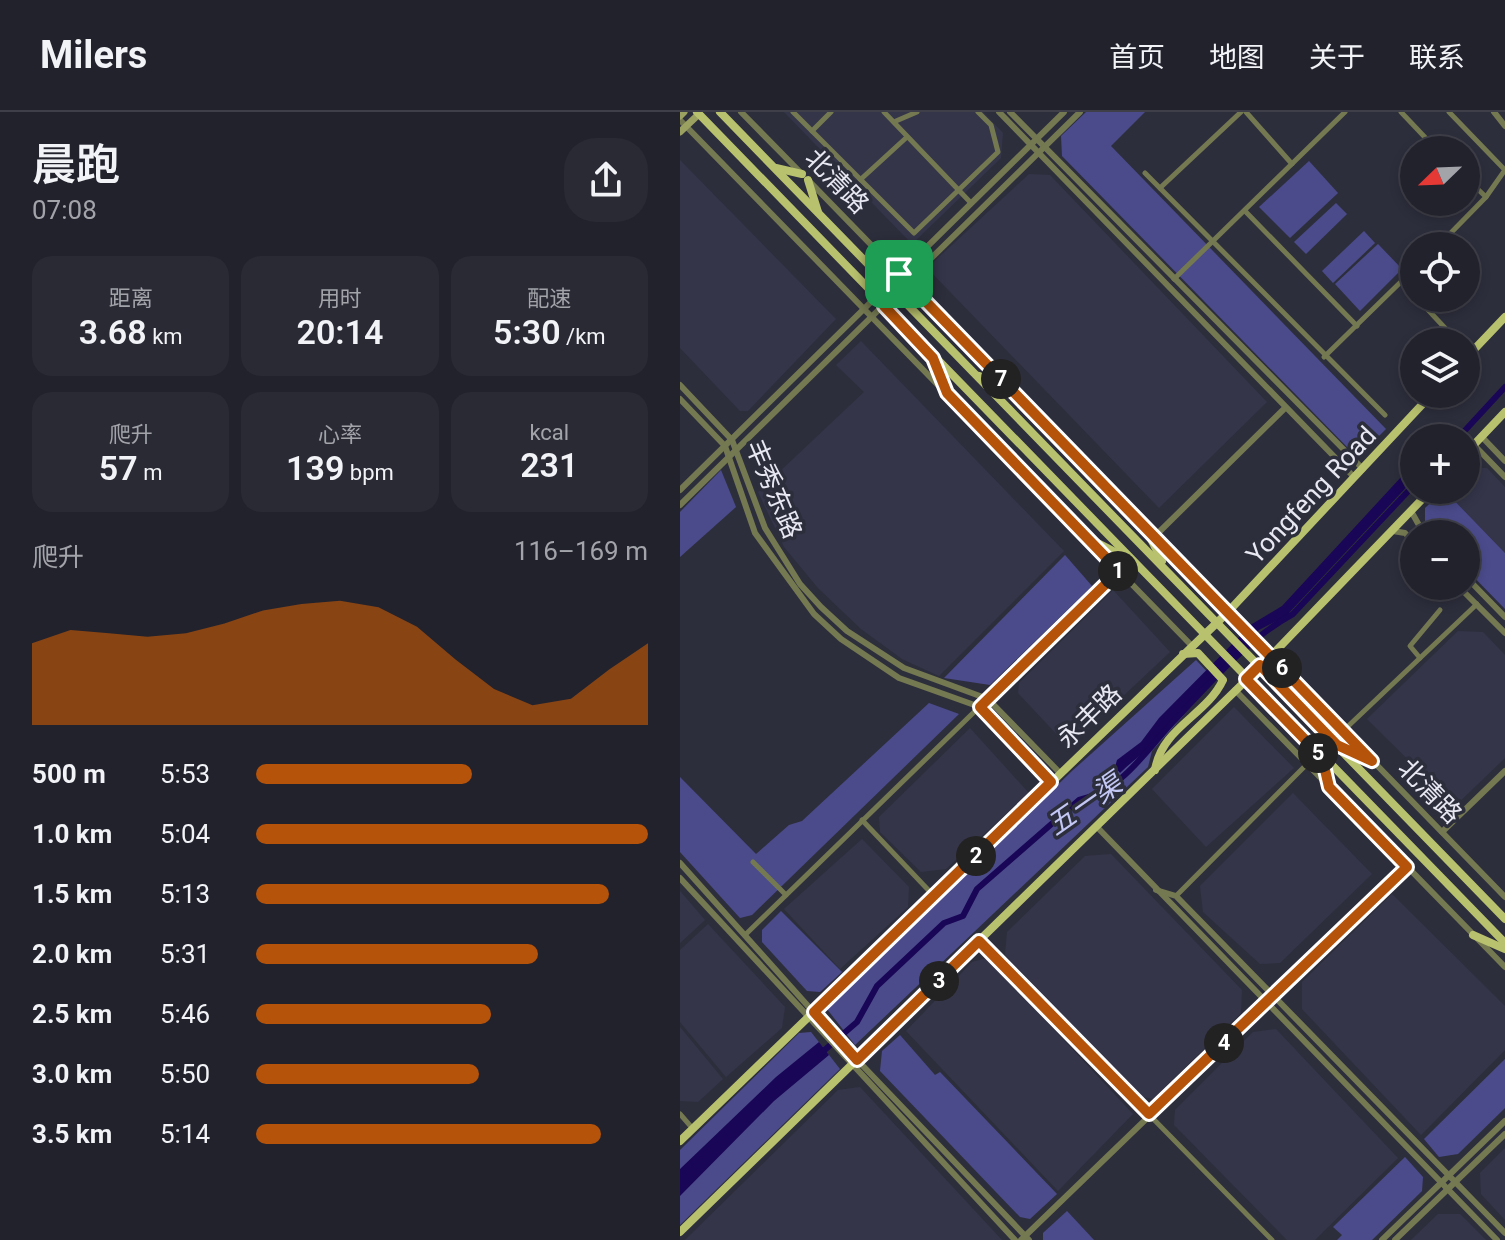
<!DOCTYPE html>
<html lang="zh">
<meta charset="utf-8">
<style>
body{margin:0;font-family:Roboto,"Noto Sans SC",sans-serif;background:#2a2a35;color:#f1f3f6;height:100vh;display:flex;flex-direction:column;font-size:30px;white-space:nowrap}
*{box-sizing:border-box;margin:0}
p{font-size:26px;color:#a2a4aa}
.icon{flex:none;width:44px;height:44px;fill:none;stroke:currentColor;stroke-width:2;stroke-linecap:round;stroke-linejoin:round}
.map{position:relative;flex:1;overflow:hidden}
.panel{display:flex;flex-direction:column;background:#22222d;width:680px}
.panel>*{flex:none}
.needle{width:52px;rotate:247deg}
.controls{position:absolute;left:720px;top:24px;display:grid;gap:16px}
.controls a{display:grid;place-items:center;width:80px;height:80px;border-radius:50%;background:#22222d;box-shadow:0 4px 12px #0003,0 0 0 2px #3f3f49;font-size:40px}
.pin{position:absolute;display:grid;place-items:center;width:68px;height:68px;color:#fff;margin:-34px;border-radius:16px;box-shadow:0 4px 12px #0006}
.km{position:absolute;width:40px;height:40px;margin:-20px;border-radius:50%;background:#222;color:#fff;font-size:22px;line-height:40px;text-align:center}
.round{display:grid;place-items:center;flex:none;width:84px;height:84px;border-radius:32px;background:#2a2a35}
.head{display:flex;align-items:center;justify-content:space-between;height:136px;padding:0 32px}
h1{font-size:44px;font-weight:600;line-height:60px}
.figures{display:grid;grid-template-columns:repeat(3,1fr);gap:12px;height:136px;padding:8px 32px}
.figures div{display:grid;align-content:center;border-radius:20px;background:#2a2a35;text-align:center}
.figures b{font-size:34px;font-weight:600}
.figures small{font-size:22px;font-weight:400}
.figures p{font-size:22px}
.chart{height:224px;padding:16px 32px}
.chart p{display:flex;justify-content:space-between}
.chart svg{width:100%;height:144px;margin-top:8px;fill:#b45309;opacity:.7}
ul{padding:0 32px;list-style:none;font-size:26px}
li{display:grid;grid-template-columns:128px 96px 1fr;align-items:center;height:60px}
li i{height:20px;border-radius:10px;background:#b45309}
header{display:flex;align-items:center;gap:48px;box-sizing:border-box;height:112px;padding:0 40px;background:#22222d;border-bottom:2px solid #3f3f49}
header strong{font-size:38px}
nav{display:flex;gap:44px;margin-inline-start:auto;font-size:28px}
main{display:flex;flex:1;min-height:0}
.map>svg:first-child{display:block}
.built{fill:#343549}
.green{fill:#4b4b8c}
.water{fill:#1a0656}
.lines{fill:none;stroke-linecap:round;stroke-linejoin:round}
.canal{stroke:#1a0656;stroke-width:6}
.minor{stroke:#747951;stroke-width:5}
.tertiary{stroke:#747951;stroke-width:6}
.secondary{stroke:#9ba161;stroke-width:7}
.primary{stroke:#b8c16d;stroke-width:8}
.route-casing{stroke:#fff;stroke-width:16}
.route{stroke:#b45309;stroke-width:10}
.labels{text-anchor:middle;stroke-width:7;stroke-linejoin:round;paint-order:stroke}
.street-label{font-size:26px;fill:#e7e8f2;stroke:#2d2e3c}
.water-label{font-size:28px;font-style:italic;fill:#c3c7f4;stroke:#2d2e3c}
</style>
<header>
<strong>Milers</strong>
<nav><a>首页</a><a>地图</a><a>关于</a><a>联系</a></nav>
</header>
<main>
<section class="panel">
<div class="head"><div><h1>晨跑</h1><p>07:08</p></div><a class="round"><svg class="icon" aria-label="share" viewBox="0 0 24 24"><path d="M12 15V3M7 8l5-5 5 5M5 13v7h14v-7"/></svg></a></div>
<div class="figures">
<div><p>距离</p><b>3.68<small> km</small></b></div>
<div><p>用时</p><b>20:14</b></div>
<div><p>配速</p><b>5:30<small> /km</small></b></div>
</div>
<div class="figures">
<div><p>爬升</p><b>57<small> m</small></b></div>
<div><p>心率</p><b>139<small> bpm</small></b></div>
<div><p>kcal</p><b>231</b></div>
</div>
<div class="chart"><p><span>爬升</span>116–169 m</p>
<svg viewBox="0 0 160 44" preserveAspectRatio="none"><path d="M0 44V19L10 15L20 16L30 17L40 16L50 13L60 9L70 7L80 6L90 8L100 14L110 24L120 33L130 38L140 36L150 27L160 19V44z"/></svg>
</div>
<ul>
<li><b>500 m</b>5:53<i style="width:55%"></i></li>
<li><b>1.0 km</b>5:04<i style="width:100%"></i></li>
<li><b>1.5 km</b>5:13<i style="width:90%"></i></li>
<li><b>2.0 km</b>5:31<i style="width:72%"></i></li>
<li><b>2.5 km</b>5:46<i style="width:60%"></i></li>
<li><b>3.0 km</b>5:50<i style="width:57%"></i></li>
<li><b>3.5 km</b>5:14<i style="width:88%"></i></li>
</ul>
</section>
<div class="map">
<svg width="825" height="1128" viewBox="0 0 825 1128">
<rect width="100%" height="100%" fill="#2d2e3c"/>
<g class="built">
<polygon points="104,0 303,0 323,21 321,46 232,132"/>
<polygon points="0,48 156,207 68,299 60,299 0,236"/>
<polygon points="349,62 370,63 587,290 479,396 247,156"/>
<polygon points="181,229 384,439 259,564 222,547 181,517 138,476 104,435 78,380 184,280 156,253"/>
<polygon points="786,356 807,356 825,375 825,441 764,378 786,378"/>
<polygon points="433,478 490,540 393,631 383,629 338,581 339,571"/>
<polygon points="778,519 803,520 825,543 825,646 775,694 687,607"/>
<polygon points="554,595 614,656 526,735 472,677"/>
<polygon points="290,616 349,681 266,757 241,760 200,720 199,705"/>
<polygon points="613,681 692,762 600,851 580,852 523,800 520,774"/>
<polygon points="182,727 229,775 228,795 160,857 104,797"/>
<polygon points="431,742 562,878 561,901 473,987 463,985 325,843 327,820 405,744"/>
<polygon points="0,779 25,808 0,831"/>
<polygon points="712,782 825,894 825,938 741,1023 622,897 622,870"/>
<polygon points="28,812 105,895 102,916 46,965 0,910 0,838"/>
<polygon points="307,846 453,1002 378,1079 226,919 292,850"/>
<polygon points="0,915 43,967 18,990 0,989"/>
<polygon points="596,917 718,1046 635,1128 607,1128 494,1013 495,998 573,920"/>
<polygon points="180,975 322,1128 5,1128 158,978"/>
<polygon points="825,1036 825,1108 801,1082 800,1061"/>
<polygon points="758,1102 780,1102 806,1128 731,1128"/>
</g>
<g class="green">
<polygon points="406,0 465,0 431,34 706,317 686,337 669,337 382,44 381,24"/>
<polygon points="629,49 658,81 610,126 579,95"/>
<polygon points="656,91 667,102 626,142 614,130"/>
<polygon points="684,119 695,131 653,171 642,159"/>
<polygon points="698,132 722,157 680,199 655,172"/>
<polygon points="41,358 56,395 0,445 0,400"/>
<polygon points="764,378 825,441 825,497 786,457 786,422 752,422 745,415 745,396"/>
<polygon points="385,443 412,474 310,573 264,566"/>
<polygon points="516,548 535,568 472,639 468,655 175,933 147,897 392,659"/>
<polygon points="249,591 279,602 72,803 60,806 0,740 0,665 76,742 109,713 122,709"/>
<polygon points="101,799 162,860 140,880 127,879 82,830 82,818"/>
<polygon points="131,920 160,957 0,1113 0,1038 119,921"/>
<polygon points="220,923 255,963 260,960 377,1082 350,1107 340,1105 200,959 202,939"/>
<polygon points="825,947 825,996 778,1042 759,1045 744,1027"/>
<polygon points="725,1045 743,1065 742,1079 692,1128 657,1128 662,1123 653,1115"/>
<polygon points="387,1099 414,1128 363,1128 363,1121"/>
</g>
<g class="water">
<path d="M734,351v16l-128,137 -27,14 -69,73c-19,11 -24,32 -39,44 -11,9 -21,16 -31,26l-5,-6 2,-7 24,-18 18,-24 93,-94 30,-18z"/>
<polygon points="139,930 149,943 94,989 0,1084 0,1057 96,965"/>
</g>
<g class="lines">
<g class="canal">
<polyline points="778,326 825,275"/>
<path d="M140,942l37,-32 20,-36 67,-63 19,-7 14,-27 102,-89c44,-11 64,-46 94,-78 35,-37 74,-83 120,-108l121,-129"/>
</g>
<g class="minor">
<polyline points="113,0 234,121 318,40 311,13 298,0"/>
<polyline points="204,0 291,91"/>
<polyline points="566,0 612,52"/>
<polyline points="721,0 757,38"/>
<polyline points="216,9 237,0"/>
<polyline points="132,19 151,0"/>
<polyline points="465,61 705,303"/>
<polyline points="786,66 806,85"/>
<polyline points="180,68 227,25"/>
<polyline points="480,76 561,0"/>
<polyline points="565,99 677,214"/>
<polyline points="758,134 806,85 825,58 769,0"/>
<polyline points="494,167 665,0"/>
<polyline points="722,170 734,183"/>
<polyline points="737,186 778,230"/>
<polyline points="644,245 734,157"/>
<polyline points="740,546 730,534 760,498"/>
<polyline points="663,619 797,492"/>
<polyline points="182,708 254,784"/>
<polyline points="73,750 106,783"/>
<polyline points="496,784 627,652"/>
<polyline points="65,823 439,459"/>
<polyline points="299,829 592,1128"/>
<polyline points="0,1002 13,1017"/>
</g>
<g class="tertiary">
<polyline points="61,0 120,60"/>
<polyline points="319,0 674,365"/>
<polyline points="330,0 683,357"/>
<polyline points="814,0 825,14"/>
<polyline points="0,8 512,534"/>
<polyline points="131,71 825,785"/>
<polyline points="0,273 52,328 85,416 120,472 141,495 167,519 224,556 308,587 380,661"/>
<polyline points="0,287 45,334 75,421 134,502 161,527 219,566 300,595 371,670"/>
<polyline points="802,325 825,349"/>
<polyline points="794,333 825,365"/>
<polyline points="0,378 384,0"/>
<polyline points="0,393 400,0"/>
<polyline points="731,399 744,422"/>
<polyline points="713,419 725,421 734,430"/>
<polyline points="473,426 605,296"/>
<polyline points="786,465 825,505"/>
<polyline points="778,474 825,521"/>
<polyline points="555,578 825,855"/>
<polyline points="417,715 817,1128"/>
<polyline points="762,720 825,659"/>
<polyline points="0,751 162,932 349,1128"/>
<polyline points="0,766 335,1128"/>
<polyline points="476,778 496,784 825,1121"/>
<polyline points="341,1128 727,755"/>
<polyline points="702,1128 825,1009"/>
<polyline points="715,1128 825,1022"/>
</g>
<g class="secondary">
<polyline points="0,4 4,0"/>
<polyline points="0,20 19,2"/>
</g>
<g class="primary">
<polyline points="17,0 825,831"/>
<polyline points="40,0 825,807"/>
<polyline points="96,56 122,62"/>
<polyline points="128,68 138,100"/>
<polyline points="786,246 825,205"/>
<polyline points="255,250 267,281"/>
<polyline points="299,264 331,278"/>
<polyline points="786,341 825,300"/>
<polyline points="467,419 482,449"/>
<polyline points="406,425 441,443"/>
<polyline points="664,636 692,649"/>
<polyline points="642,646 649,675"/>
<path d="M475,658c7,-43 51,-54 68,-90l-25,-27 -15,1"/>
<polyline points="793,823 825,837"/>
<polyline points="0,1029 547,501 752,282"/>
<polyline points="0,1120 590,545 751,378"/>
</g>
</g>
<g class="lines">
<defs>
<polygon id="route" points="219,162 692,649 657,633 580,553 566,567 642,645 649,675 727,755 469,1002 299,829 177,948 134,900 371,670 300,595 439,459 267,281 253,246 204,194 215,182 207,175"/>
</defs>
<use href="#route" class="route-casing"/>
<use href="#route" class="route"/>
</g>
<g class="labels">
<g class="street-label">
<text transform="translate(157 69) rotate(46)" y="9">北清路</text>
<text transform="translate(94 377) rotate(67)" y="9">丰秀东路</text>
<text transform="translate(631 383) rotate(-47)" y="9">Yongfeng Road</text>
<text transform="translate(409 604) rotate(-44)" y="9">永丰路</text>
<text transform="translate(750 679) rotate(46)" y="9">北清路</text>
</g>
<g class="water-label">
<text transform="translate(404 692) rotate(-35)" y="10">五一渠</text>
</g>
</g>
</svg>
<div class="controls">
<a><svg class="needle" viewBox="-14 -14 28 28"><path d="M0-13l5 13h-10z" fill="#e53935"/><path d="M0 13l5-13h-10z" fill="#a2a4aa"/></svg></a>
<a><svg class="icon" aria-label="locate" viewBox="0 0 24 24"><circle cx="12" cy="12" r="6"/><path d="M12 2v4M12 18v4M2 12h4M18 12h4"/></svg></a>
<a><svg class="icon" aria-label="layers" viewBox="0 0 24 24"><path d="M12 4l9 5-9 5-9-5zM3 14l9 5 9-5"/></svg></a>
<a>+</a>
<a>−</a>
</div>
<div class="pin" style="left:219px;top:162px;background:#1e9e55"><svg class="icon" aria-label="arrive" viewBox="0 0 24 24"><path d="M6 21V4h12l-3 4 3 4H6"/></svg></div>
<b class="km" style="left:438px;top:459px">1</b>
<b class="km" style="left:296px;top:744px">2</b>
<b class="km" style="left:259px;top:869px">3</b>
<b class="km" style="left:544px;top:931px">4</b>
<b class="km" style="left:638px;top:641px">5</b>
<b class="km" style="left:602px;top:556px">6</b>
<b class="km" style="left:321px;top:267px">7</b>
</div>
</main>
